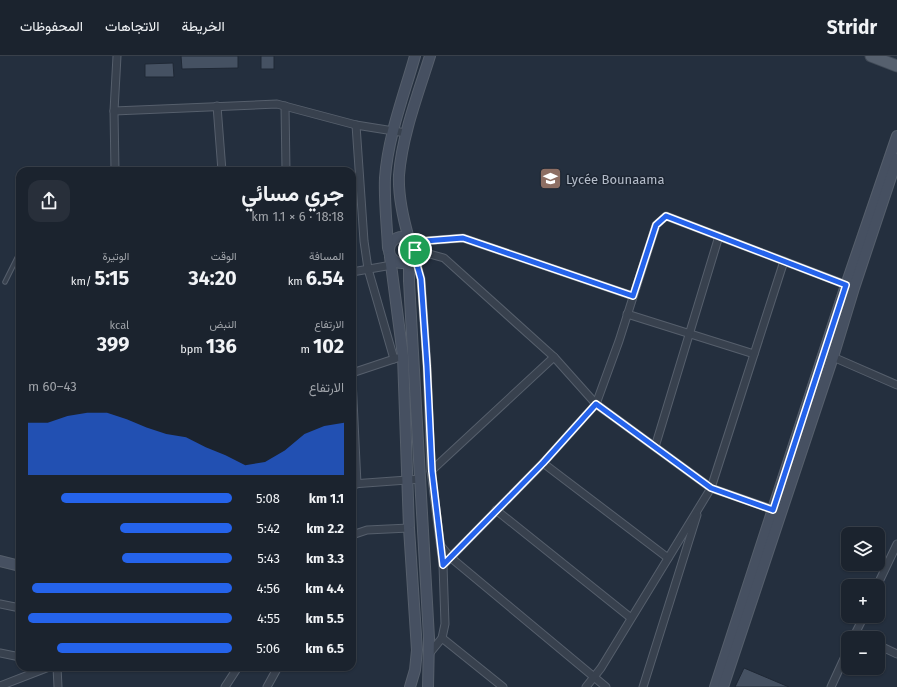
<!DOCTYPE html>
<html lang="ar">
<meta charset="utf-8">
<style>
body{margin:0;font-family:"Fira Sans",Vazirmatn,sans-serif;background:#282f3a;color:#f1f3f6;direction:rtl;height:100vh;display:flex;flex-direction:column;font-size:15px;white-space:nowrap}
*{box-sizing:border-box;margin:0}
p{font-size:13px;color:#a0a4aa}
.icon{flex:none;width:22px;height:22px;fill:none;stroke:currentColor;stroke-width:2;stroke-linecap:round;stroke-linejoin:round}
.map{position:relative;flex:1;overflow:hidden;direction:ltr}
.sheet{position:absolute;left:16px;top:111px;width:340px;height:504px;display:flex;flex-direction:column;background:#1b232e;border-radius:12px;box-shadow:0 1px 3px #0004,0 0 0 1px #39404a;direction:rtl}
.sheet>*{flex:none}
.fabs{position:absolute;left:841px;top:471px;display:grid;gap:8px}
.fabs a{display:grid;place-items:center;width:44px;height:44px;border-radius:8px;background:#1b232e;box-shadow:0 1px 3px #0004,0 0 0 1px #39404a;font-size:20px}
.pin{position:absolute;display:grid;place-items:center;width:34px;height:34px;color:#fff;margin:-17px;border:2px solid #fff;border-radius:50%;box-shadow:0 1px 4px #0007}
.round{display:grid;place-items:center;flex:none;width:42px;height:42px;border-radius:12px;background:#282f3a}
.summary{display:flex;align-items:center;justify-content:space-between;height:68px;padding:0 12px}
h1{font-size:22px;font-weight:700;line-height:30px}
.metrics{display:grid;grid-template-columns:repeat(3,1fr);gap:6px;height:68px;padding:4px 12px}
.metrics div{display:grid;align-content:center}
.metrics b{font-size:20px;font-weight:700}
.metrics small{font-size:11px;font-weight:400}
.metrics p{font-size:11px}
.chart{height:112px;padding:8px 12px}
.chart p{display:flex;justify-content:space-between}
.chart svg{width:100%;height:72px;margin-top:4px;fill:#2563eb;opacity:.7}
ul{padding:0 12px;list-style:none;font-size:13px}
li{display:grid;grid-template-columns:64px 48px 1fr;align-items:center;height:30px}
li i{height:10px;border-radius:5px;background:#2563eb}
header{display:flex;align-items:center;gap:24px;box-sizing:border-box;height:56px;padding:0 20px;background:#1b232e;border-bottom:1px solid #39404a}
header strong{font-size:19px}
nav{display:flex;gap:22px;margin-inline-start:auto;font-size:14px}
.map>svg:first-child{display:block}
.building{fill:#455162;stroke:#1f2835}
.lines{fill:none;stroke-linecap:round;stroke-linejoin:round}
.lane-casing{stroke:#565f6c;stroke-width:5.5}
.street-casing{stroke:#565f6c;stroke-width:9}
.secondary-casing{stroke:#565f6c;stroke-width:12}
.primary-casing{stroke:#414a57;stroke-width:13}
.lane{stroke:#38414e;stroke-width:3.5}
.street{stroke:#38414e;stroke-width:7}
.secondary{stroke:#465061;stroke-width:10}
.primary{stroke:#56606e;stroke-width:11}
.route-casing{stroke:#fff;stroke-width:8}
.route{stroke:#2563eb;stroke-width:5}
.labels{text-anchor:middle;stroke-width:3;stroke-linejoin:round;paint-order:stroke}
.poi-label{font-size:13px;fill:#b4bcc9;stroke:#1d2633;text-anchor:start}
</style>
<header>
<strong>Stridr</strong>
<nav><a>الخريطة</a><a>الاتجاهات</a><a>المحفوظات</a></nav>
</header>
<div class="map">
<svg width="897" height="631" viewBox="0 0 897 631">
<rect width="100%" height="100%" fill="#242f3e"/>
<g class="building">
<polygon points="181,0 238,0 238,12 182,13"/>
<rect x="261" y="0" width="13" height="13"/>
<polygon points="173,7 174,21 145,21 145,8"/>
<polygon points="744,612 789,631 735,631"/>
</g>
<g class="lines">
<defs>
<polyline id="lane" points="5,226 20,196"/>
<g id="street">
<polyline points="217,50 222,115"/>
<polyline points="285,50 286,115"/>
<polyline points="114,55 277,48 356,69 406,77"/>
<polyline points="356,69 364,185 368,213 394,303"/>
<polyline points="115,115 114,55 117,0"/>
<polyline points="412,186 463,182 633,240"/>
<polyline points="415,194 444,202 554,301 596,348 711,432 777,455"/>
<polyline points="414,198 421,223 427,310 431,415 443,509 445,568 442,582 429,598"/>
<polyline points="352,216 392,209"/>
<polyline points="627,258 754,298"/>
<polyline points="833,301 897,329"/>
<polyline points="352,317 397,302"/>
<polyline points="352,323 357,428"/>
<polyline points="655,391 719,180"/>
<polyline points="543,407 668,502"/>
<polyline points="431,415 554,301"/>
<polyline points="352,428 421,423"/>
<polyline points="496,454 631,562"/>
<polyline points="352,479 367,474 409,472"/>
<polyline points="441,490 450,501 606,631"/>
<polyline points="443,509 543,407 596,348 619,285 656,169 666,160 849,230"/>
<polyline points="877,530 897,488"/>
<polyline points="0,548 20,552"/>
<polyline points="442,582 503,631"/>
<polyline points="853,582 864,560"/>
<polyline points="878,589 897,598"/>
<polyline points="0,597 20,601"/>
<polyline points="57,611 58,631"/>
<polyline points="0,630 49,611"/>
<polyline points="225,631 238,611"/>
<polyline points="267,631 278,611"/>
<polyline points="586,631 601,612 711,432 784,205"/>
<polyline points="643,631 697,459"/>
<polyline points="831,631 848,594"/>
</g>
<g id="secondary">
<circle cx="402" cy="194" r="13"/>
<path d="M409,183c-6,-21 -11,-42 -10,-64 3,-39 19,-81 31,-119"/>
<path d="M388,192c-1,-23 -4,-47 -3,-70 3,-42 19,-83 30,-122"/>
<polyline points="390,201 403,300 409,472 417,594 415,614 410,631"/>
<polyline points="409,205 409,225 429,582 428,631"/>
<polyline points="0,505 20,510"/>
<polyline points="715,631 846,229 897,80"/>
<polyline points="723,631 833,301 854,232 897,103"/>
</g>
<polyline id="primary" points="871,0 897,10"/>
</defs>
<use href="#lane" class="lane-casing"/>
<use href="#street" class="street-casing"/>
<use href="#secondary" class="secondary-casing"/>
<use href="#primary" class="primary-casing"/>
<use href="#lane" class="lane"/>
<use href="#street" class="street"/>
<use href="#secondary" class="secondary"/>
<use href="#primary" class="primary"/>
</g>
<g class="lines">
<defs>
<polygon id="route" points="666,160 846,229 773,454 711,432 596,348 543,407 443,509 432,415 427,310 421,223 414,198 414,190 412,186 463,182 633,240 656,169"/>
</defs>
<use href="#route" class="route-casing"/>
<use href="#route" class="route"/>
</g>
<defs>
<symbol id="school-square" viewBox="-11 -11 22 22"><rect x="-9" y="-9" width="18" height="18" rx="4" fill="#8d6e63" stroke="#1d2633"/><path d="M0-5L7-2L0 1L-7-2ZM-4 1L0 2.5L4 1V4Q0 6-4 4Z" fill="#fff"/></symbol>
</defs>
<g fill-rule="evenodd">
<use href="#school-square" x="538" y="110" width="25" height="25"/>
</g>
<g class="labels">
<g class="poi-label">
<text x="566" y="128">Lycée Bounaama</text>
</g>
</g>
</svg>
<div class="fabs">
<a><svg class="icon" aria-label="layers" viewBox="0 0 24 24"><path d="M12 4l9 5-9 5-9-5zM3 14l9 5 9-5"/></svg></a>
<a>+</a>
<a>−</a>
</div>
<div class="pin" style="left:415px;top:194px;background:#1e9e55"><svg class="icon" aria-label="arrive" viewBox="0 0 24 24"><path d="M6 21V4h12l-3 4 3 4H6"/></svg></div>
<section class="sheet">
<div class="summary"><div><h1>جري مسائي</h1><p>18:18 · 6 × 1.1 km</p></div><a class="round"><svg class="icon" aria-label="share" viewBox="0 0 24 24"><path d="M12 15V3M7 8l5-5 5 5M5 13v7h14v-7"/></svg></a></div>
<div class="metrics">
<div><p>المسافة</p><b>6.54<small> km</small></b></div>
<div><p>الوقت</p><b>34:20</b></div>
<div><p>الوتيرة</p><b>5:15<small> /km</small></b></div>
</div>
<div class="metrics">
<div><p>الارتفاع</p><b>102<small> m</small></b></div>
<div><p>النبض</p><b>136<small> bpm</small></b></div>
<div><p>kcal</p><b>399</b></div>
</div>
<div class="chart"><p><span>الارتفاع</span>43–60 m</p>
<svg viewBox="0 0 160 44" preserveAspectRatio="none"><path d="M0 44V12L10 12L20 8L30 6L40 6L50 10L60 15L70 19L80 21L90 27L100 32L110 38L120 36L130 29L140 19L150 14L160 12V44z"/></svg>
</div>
<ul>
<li><b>1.1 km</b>5:08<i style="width:84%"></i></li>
<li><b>2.2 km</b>5:42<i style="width:55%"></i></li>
<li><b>3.3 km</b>5:43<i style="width:54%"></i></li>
<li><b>4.4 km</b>4:56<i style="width:98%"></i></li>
<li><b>5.5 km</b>4:55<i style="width:100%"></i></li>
<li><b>6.5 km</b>5:06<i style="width:86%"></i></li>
</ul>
</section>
</div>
